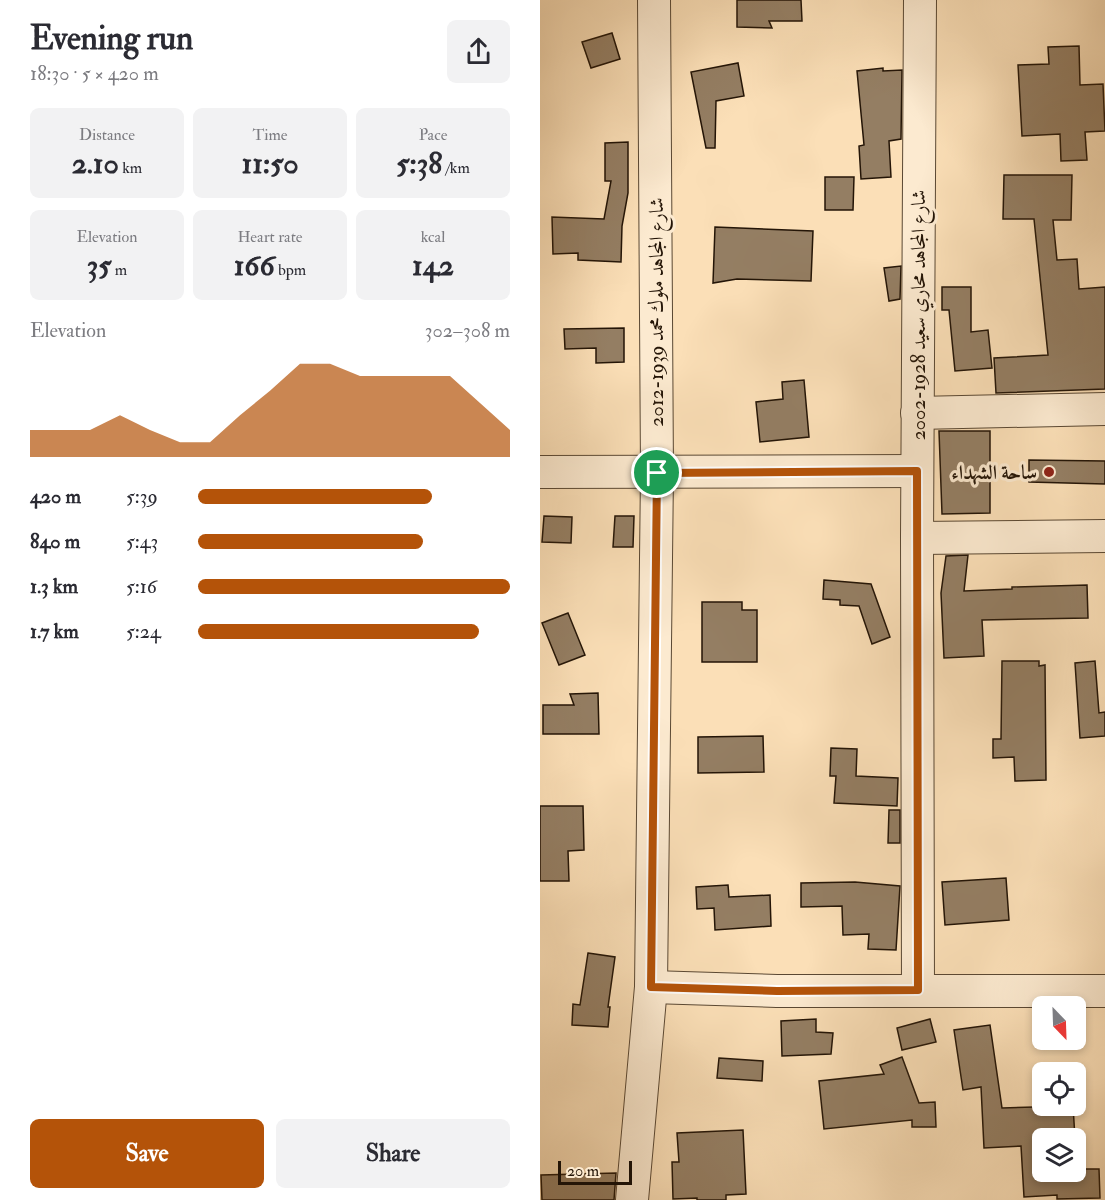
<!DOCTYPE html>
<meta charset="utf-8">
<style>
body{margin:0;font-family:"IM FELL Double Pica",Amiri,serif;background:#f2f2f3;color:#2b2b33;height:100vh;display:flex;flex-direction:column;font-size:22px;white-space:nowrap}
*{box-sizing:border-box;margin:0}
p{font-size:20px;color:#7c7c81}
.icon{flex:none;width:33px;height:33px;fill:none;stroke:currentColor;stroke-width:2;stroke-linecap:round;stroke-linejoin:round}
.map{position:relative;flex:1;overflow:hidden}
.details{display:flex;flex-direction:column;background:#fff;width:540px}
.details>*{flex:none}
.needle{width:39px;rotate:157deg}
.controls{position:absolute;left:492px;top:996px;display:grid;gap:12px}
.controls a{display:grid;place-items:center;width:54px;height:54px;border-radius:9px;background:#fff;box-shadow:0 3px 9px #0003;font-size:30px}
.scale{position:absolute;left:18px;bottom:15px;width:74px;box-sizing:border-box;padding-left:6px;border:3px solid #241507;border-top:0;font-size:16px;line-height:21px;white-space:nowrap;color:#241507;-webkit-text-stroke:4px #fcead0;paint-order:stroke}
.pin{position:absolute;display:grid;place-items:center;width:51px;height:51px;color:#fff;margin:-26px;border:3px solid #fff;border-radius:50%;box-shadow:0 2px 6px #0007}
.round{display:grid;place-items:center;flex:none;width:63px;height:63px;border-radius:9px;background:#f2f2f3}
.summary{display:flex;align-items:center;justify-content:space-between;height:102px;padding:0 30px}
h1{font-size:33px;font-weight:800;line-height:45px}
.metrics{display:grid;grid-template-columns:repeat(3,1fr);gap:9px;height:102px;padding:6px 30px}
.metrics div{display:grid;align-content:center;border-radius:9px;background:#f2f2f3;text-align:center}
.metrics b{font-size:30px;font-weight:800}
.metrics small{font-size:16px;font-weight:400}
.metrics p{font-size:16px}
.chart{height:168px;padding:12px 30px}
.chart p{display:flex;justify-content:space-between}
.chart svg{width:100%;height:108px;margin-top:6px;fill:#b45309;opacity:.7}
.button{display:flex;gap:12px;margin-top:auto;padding:12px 30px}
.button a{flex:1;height:69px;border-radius:9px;background:#b45309;color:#fff;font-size:24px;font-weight:800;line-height:69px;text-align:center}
.button a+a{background:#f2f2f3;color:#2b2b33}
ul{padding:0 30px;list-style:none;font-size:20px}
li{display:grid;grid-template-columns:96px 72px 1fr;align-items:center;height:45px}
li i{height:15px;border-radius:8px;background:#b45309}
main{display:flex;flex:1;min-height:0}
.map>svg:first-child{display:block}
.building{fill:#947e63;stroke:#241507;stroke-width:1.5}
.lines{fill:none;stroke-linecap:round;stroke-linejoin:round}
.minor-casing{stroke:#5a4833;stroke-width:34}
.minor{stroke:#fcead0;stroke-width:32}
.route-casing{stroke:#fff;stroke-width:12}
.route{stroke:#b45309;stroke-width:8}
.poi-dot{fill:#8f2418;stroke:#fcead0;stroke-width:2}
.labels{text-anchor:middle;stroke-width:6;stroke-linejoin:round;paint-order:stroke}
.street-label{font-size:20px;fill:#241507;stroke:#fcead0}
.poi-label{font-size:20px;font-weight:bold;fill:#241507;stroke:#fcead0;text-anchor:end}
</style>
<main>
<section class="details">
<div class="summary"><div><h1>Evening run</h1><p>18:30 · 5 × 420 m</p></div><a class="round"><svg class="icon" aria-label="share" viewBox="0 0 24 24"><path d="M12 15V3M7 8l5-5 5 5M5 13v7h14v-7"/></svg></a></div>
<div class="metrics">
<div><p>Distance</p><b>2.10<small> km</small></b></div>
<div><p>Time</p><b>11:50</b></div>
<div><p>Pace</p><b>5:38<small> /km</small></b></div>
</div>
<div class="metrics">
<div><p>Elevation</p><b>35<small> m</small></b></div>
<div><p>Heart rate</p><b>166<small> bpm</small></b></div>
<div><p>kcal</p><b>142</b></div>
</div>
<div class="chart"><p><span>Elevation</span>302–308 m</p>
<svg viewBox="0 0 160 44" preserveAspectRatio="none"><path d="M0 44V33L10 33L20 33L30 27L40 33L50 38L60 38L70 27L80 17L90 6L100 6L110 11L120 11L130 11L140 11L150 22L160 33V44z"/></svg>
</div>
<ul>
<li><b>420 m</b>5:39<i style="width:75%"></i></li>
<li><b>840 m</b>5:43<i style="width:72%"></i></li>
<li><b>1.3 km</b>5:16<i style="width:100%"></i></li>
<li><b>1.7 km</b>5:24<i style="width:90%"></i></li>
</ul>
<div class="button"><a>Save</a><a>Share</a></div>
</section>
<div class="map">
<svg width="565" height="1200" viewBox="0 0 565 1200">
<rect width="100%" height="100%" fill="#fbdfb7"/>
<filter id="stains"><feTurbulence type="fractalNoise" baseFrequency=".00333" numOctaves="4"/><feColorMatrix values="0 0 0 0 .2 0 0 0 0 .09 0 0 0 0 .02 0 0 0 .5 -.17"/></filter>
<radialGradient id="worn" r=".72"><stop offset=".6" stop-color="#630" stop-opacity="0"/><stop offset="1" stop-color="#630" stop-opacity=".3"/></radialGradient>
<g class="building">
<polygon points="197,0 261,0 262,21 229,21 232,28 197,27"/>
<polygon points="72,33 80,59 51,68 42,42"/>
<polygon points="539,46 540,85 563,84 565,131 545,132 547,160 521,161 520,134 482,136 478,65 509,64 508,47"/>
<polygon points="198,63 204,96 176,101 175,148 166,148 151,72"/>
<polygon points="343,68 343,71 362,70 361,139 349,141 351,177 321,179 319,146 324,145 317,71"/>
<polygon points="88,142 88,193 82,226 81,262 38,260 38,253 13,254 12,217 64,219 71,181 65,181 65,143"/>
<polygon points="464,175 532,175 531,220 513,220 517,260 537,259 539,289 565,287 565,389 456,393 454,358 508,355 494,219 463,219"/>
<polygon points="285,177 314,177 313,210 285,210"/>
<polygon points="175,227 273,231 271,281 197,279 173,283"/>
<polygon points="361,266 360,299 349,301 344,268"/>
<polygon points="402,287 431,287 431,332 448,330 452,368 415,371 409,310 402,310"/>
<polygon points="84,328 84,362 56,363 56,348 25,349 24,329"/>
<polygon points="264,380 269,437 220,442 216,402 243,399 242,382"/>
<polygon points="399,431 450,431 450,513 402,514"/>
<polygon points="489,460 565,461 565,484 489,482"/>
<polygon points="4,516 32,517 31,543 2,542"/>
<polygon points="75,516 94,516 93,547 73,547"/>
<polygon points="428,555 424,591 472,589 472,587 547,585 548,618 442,620 444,656 404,658 401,593 406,556"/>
<polygon points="284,580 331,584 350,637 332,644 319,606 300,605 300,600 283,599"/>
<polygon points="162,602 202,602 202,610 217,610 217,662 162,662"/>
<polygon points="28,613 45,655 19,665 2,623"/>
<polygon points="462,661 499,661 499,666 505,665 506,780 475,781 474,757 453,758 453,739 461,739"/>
<polygon points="555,661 559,713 565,712 565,736 540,738 535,663"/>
<polygon points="58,693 59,734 3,734 3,705 34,705 30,694"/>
<polygon points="223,736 224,772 158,773 158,737"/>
<polygon points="291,748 317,749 316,776 358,778 357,806 294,803 296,776 290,776"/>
<polygon points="0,806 43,806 44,850 28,851 29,881 0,881"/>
<polygon points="349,810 360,810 360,843 348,843"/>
<polygon points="466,878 469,920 405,925 402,882"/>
<polygon points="315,882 360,886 356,950 328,949 329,934 303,935 302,906 261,907 261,883"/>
<polygon points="188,885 189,897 230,895 231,926 175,930 174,908 157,909 156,887"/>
<polygon points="48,953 75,957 68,1007 70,1007 68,1027 32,1025 33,1004 40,1005"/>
<polygon points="276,1019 276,1032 293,1033 291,1054 242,1056 241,1021"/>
<polygon points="390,1019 396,1042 362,1050 357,1028"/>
<polygon points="450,1025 462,1108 533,1106 535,1138 502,1138 502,1172 536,1172 536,1148 537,1169 559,1169 560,1198 517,1199 517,1195 484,1197 481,1146 444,1148 441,1087 423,1090 414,1030"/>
<polygon points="362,1057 379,1103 395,1102 396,1127 372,1127 372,1120 284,1129 279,1081 344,1074 340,1065"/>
<polygon points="179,1058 223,1061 222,1081 177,1078"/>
<polygon points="203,1130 206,1194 186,1195 186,1200 157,1200 157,1198 133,1199 132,1162 139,1162 137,1133"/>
<polygon points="76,1173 74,1200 2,1200 1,1175"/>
</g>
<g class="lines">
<defs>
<g id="minor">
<polyline points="377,413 565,409"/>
<polyline points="0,472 377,471"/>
<polyline points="377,538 565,536"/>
<polyline points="111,987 237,991 565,991"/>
<polyline points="378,990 377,538 380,0"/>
<polyline points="92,1200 111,987 117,473 114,0"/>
</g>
</defs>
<use href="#minor" class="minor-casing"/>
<use href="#minor" class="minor"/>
</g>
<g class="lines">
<defs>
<polygon id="route" points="377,471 378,990 237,991 111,987 117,473"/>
</defs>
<use href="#route" class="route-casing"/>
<use href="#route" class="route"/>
</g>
<circle class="poi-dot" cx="509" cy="472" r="6"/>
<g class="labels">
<g class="street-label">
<text transform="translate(116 312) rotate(-90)" y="7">شارع المجاهد ملوك محمد 1939-2012</text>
<text transform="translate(378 315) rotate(-90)" y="7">شارع المجاهد محاري سعيد 1928-2002</text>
</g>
<g class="poi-label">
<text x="497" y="479">ساحة الشهداء</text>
</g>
</g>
<rect width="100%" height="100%" filter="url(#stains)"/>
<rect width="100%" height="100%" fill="url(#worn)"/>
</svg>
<div class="controls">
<a><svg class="needle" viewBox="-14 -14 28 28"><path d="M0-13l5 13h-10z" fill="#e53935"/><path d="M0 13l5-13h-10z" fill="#7c7c81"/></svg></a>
<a><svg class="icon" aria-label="locate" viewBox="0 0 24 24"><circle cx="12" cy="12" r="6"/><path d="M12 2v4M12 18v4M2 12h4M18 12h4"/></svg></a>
<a><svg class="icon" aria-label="layers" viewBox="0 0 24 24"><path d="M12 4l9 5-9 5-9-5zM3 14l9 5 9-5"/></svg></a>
</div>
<div class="scale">20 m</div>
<div class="pin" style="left:117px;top:473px;background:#1e9e55"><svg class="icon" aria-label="arrive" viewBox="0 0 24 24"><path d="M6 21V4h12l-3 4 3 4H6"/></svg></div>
</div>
</main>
